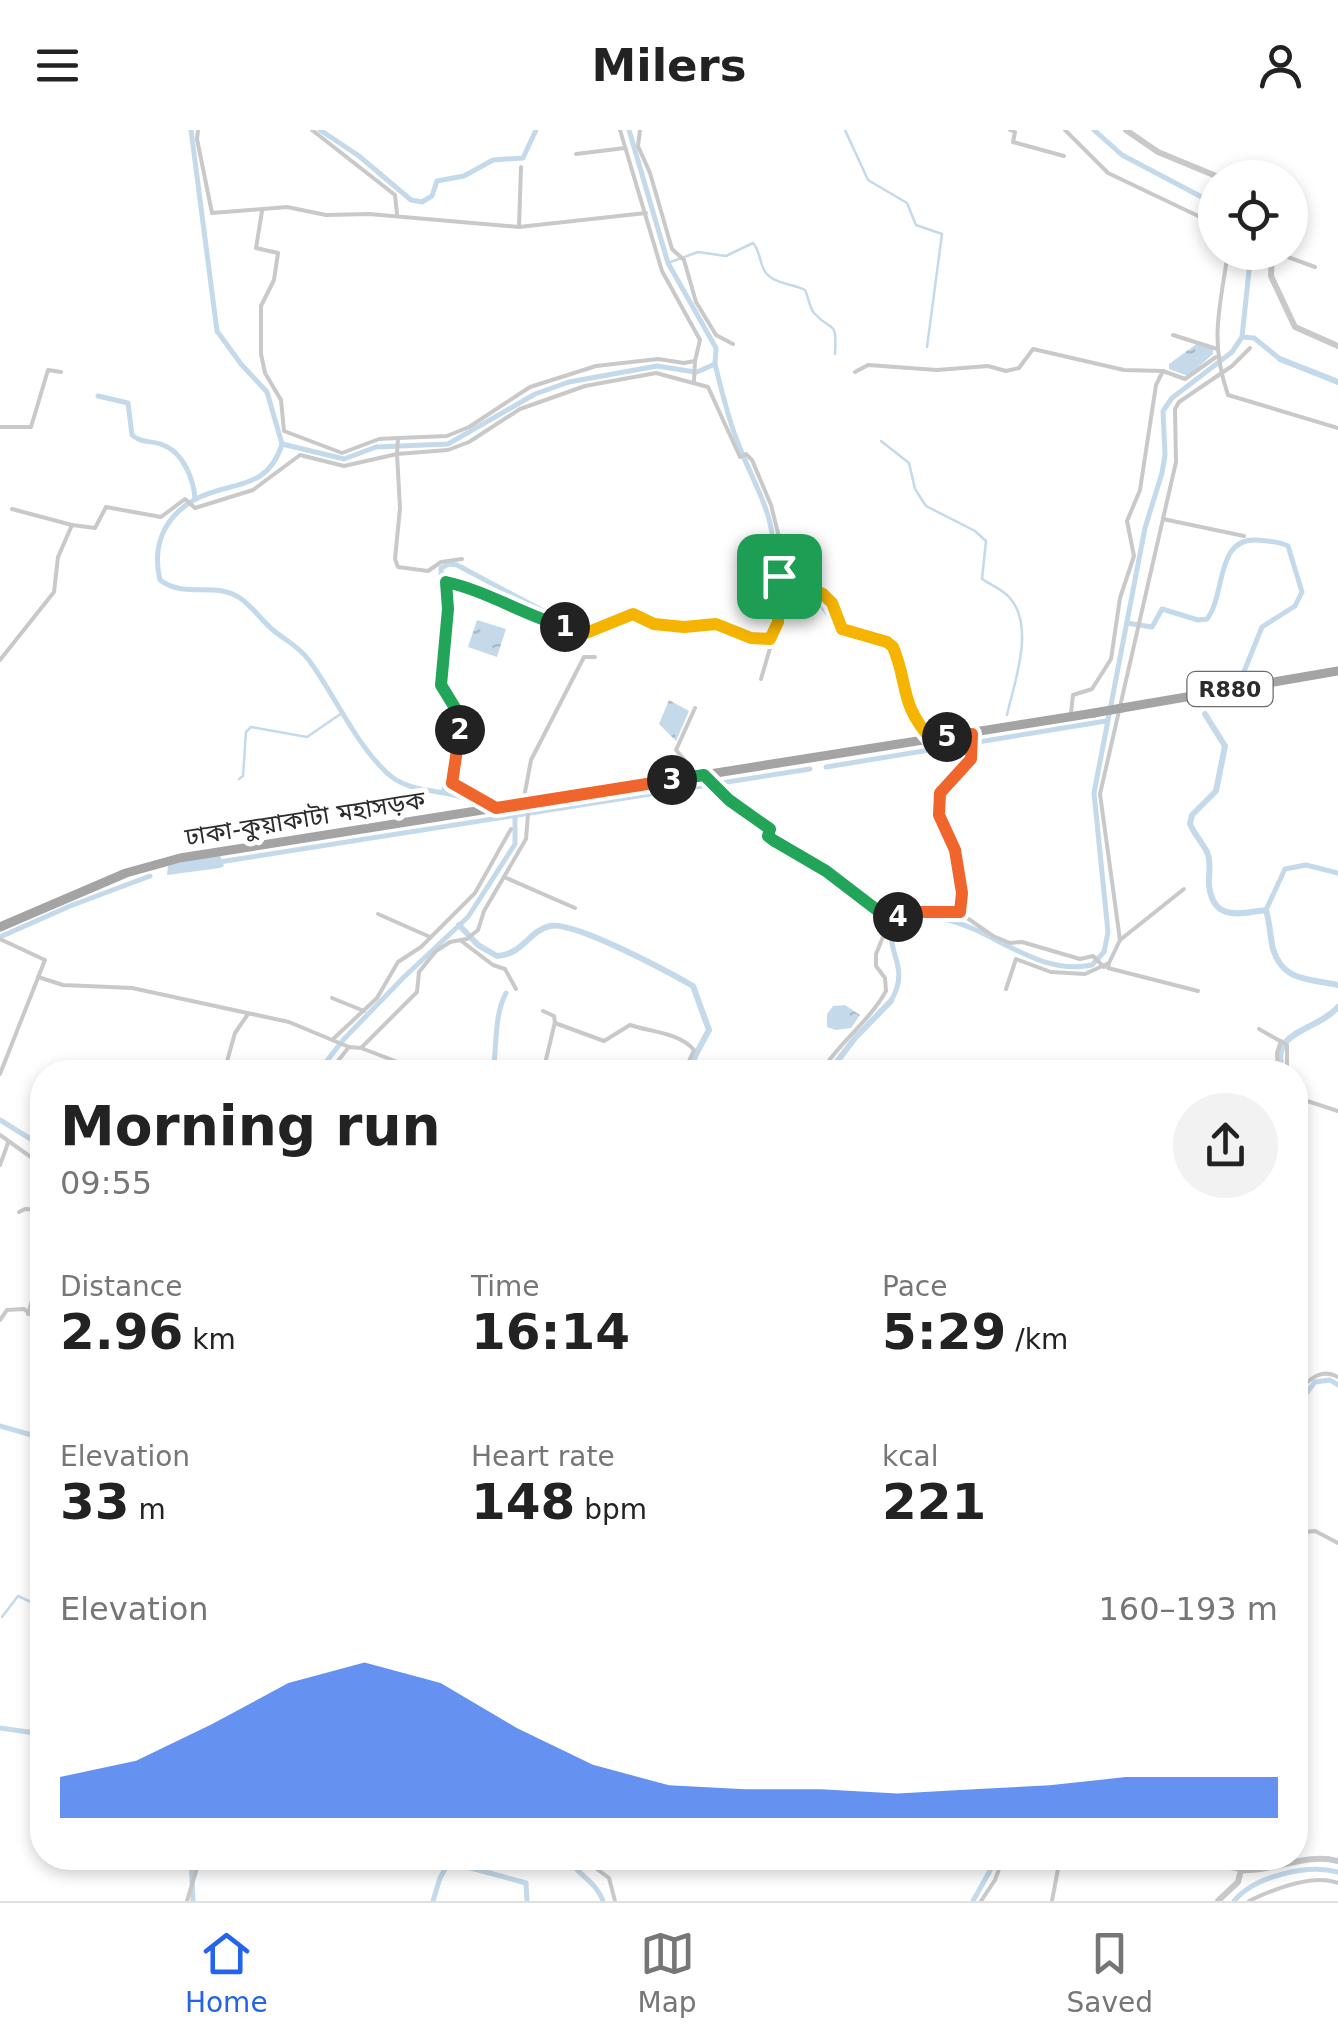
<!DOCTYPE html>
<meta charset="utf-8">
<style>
body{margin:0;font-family:"DejaVu Sans","Noto Sans Bengali",sans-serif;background:#f2f2f2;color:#222;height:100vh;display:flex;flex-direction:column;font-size:38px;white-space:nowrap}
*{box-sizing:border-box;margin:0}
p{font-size:32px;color:#767676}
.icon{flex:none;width:55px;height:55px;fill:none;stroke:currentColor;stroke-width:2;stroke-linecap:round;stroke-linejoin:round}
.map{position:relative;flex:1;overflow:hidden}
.details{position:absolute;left:30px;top:930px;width:1278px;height:810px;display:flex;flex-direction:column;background:#fff;border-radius:40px;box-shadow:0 5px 15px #0003}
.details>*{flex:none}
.buttons{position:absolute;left:1198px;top:30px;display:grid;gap:20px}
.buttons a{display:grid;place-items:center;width:110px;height:110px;border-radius:50%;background:#fff;box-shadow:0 5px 15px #0003;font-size:50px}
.pin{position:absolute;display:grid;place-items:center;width:85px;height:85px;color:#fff;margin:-42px;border-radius:20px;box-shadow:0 5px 15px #0006}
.km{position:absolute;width:50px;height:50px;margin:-25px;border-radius:50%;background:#222;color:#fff;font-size:28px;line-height:50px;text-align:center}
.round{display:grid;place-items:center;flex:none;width:105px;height:105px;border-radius:52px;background:#f2f2f2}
.headline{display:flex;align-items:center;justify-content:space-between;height:170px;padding:0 30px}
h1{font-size:55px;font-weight:600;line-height:75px}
.metrics{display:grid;grid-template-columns:repeat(3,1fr);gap:15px;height:170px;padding:10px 30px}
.metrics div{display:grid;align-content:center}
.metrics b{font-size:50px;font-weight:600}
.metrics small{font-size:28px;font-weight:400}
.metrics p{font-size:28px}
.chart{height:280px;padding:20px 30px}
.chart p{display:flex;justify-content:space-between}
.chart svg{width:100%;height:180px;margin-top:10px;fill:#2563eb;opacity:.7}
header{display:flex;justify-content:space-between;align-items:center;height:130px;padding:0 30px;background:#fff;font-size:45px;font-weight:600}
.menu{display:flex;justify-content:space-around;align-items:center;height:140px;border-top:2px solid #e0e0e0;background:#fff;font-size:28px;color:#767676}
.menu a{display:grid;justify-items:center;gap:5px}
.menu .selected{color:#2563eb}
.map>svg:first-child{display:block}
.water{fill:url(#water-ripples)}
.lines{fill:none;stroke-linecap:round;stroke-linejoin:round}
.stream{stroke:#c4daeb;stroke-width:2.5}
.canal{stroke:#c4daeb;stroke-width:5}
.river{stroke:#c4daeb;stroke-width:6}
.minor{stroke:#c9c9c9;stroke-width:4}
.tertiary{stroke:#c9c9c9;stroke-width:6}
.primary{stroke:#a4a4a4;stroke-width:9}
.primary-bridge{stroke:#a4a4a4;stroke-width:9}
.split-1-casing{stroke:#fff;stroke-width:20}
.split-2-casing{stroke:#fff;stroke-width:20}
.split-3-casing{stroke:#fff;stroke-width:20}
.split-4-casing{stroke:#fff;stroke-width:20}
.split-5-casing{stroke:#fff;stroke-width:20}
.split-6-casing{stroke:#fff;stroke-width:20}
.split-1{stroke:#f5b400;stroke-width:12}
.split-2{stroke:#22a559;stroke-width:12}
.split-3{stroke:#f0652b;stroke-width:12}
.split-4{stroke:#22a559;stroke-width:12}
.split-5{stroke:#f0652b;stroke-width:12}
.split-6{stroke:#f5b400;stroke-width:12}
.labels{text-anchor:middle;stroke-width:10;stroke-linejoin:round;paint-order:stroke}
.shield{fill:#fff;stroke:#6b6b6b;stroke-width:2.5}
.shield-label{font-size:22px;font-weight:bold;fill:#2c2c2c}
.street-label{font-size:25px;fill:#2c2c2c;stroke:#fff}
</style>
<header><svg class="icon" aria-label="menu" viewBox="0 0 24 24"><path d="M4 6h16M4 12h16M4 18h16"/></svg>Milers<svg class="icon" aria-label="person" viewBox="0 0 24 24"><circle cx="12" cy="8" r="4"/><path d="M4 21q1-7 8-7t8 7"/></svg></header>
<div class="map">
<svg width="1338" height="1771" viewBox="0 0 1338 1771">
<defs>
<pattern id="water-ripples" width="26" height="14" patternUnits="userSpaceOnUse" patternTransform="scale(2.5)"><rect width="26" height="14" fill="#c4daeb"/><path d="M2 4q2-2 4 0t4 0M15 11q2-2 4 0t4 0" fill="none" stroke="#a9bbca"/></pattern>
</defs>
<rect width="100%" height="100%" fill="#fff"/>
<g class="water">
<polygon points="1198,213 1213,218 1213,224 1188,246 1169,239 1169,234"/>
<polygon points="477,490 506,499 497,527 468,517"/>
<polygon points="669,570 689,581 676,611 659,594"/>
<polygon points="220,725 224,736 220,738 167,745 168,735"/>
<polygon points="845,875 860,885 851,898 836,900 827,897 827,884 833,876"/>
</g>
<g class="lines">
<g class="stream">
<polyline points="845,0 868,50 907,73 916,95 942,104 927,217"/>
<path d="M668,133l30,-11 28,4 27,-13c8,9 6,21 13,30 9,11 27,11 39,17 4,8 4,17 9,23 19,21 23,5 21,41"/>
<path d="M881,311l28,22 6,26 11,17 49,25 11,10 -4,38c9,6 20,10 27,18 27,29 5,86 -2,118"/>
<polyline points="239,649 243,646 246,602 251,597 307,607 342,583"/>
<polyline points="2,1487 18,1466 42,1477"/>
</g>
<g class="canal">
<polyline points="191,0 217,201 241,234 267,262 282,314"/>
<polyline points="320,0 359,26 411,70 422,72 432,66 437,51 464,46 493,30 523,28 536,0"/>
<polyline points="629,0 668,133 716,218 715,234 697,242"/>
<polyline points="1094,0 1122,25 1215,74"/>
<polyline points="1242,207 1251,122"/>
<path d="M715,234c6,24 12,50 21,74 22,59 41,72 38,140l42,19 25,36 38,10 9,7 14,52 21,36"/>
<path d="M98,266l30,7 4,32c10,9 20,5 31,10 20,7 31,35 32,54"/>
<path d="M1127,493l25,4 10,-18 36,11 9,-1c19,-24 8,-82 50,-79 11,1 21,1 31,6l14,46 -7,14 -33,21 -21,52 -11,5 -40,5"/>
<polyline points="826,637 1106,591"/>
<polyline points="444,660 457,590 436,559 442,495 441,438 449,434 457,435 564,492 589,497 637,481 654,490 680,494 717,488 753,506 765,504 773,484 774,448"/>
<path d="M478,675c-29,-19 -67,-8 -92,-33 -33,-32 -51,-77 -78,-113 -10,-13 -23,-19 -35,-29 -12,-10 -20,-23 -33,-32 -26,-17 -55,1 -80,-18 -8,-33 3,-62 34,-80 35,-20 73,-7 88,-56l62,15 32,-12 72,-3 87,-50 34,-12 88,-16 38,6"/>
<polyline points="219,732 810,639"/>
<polyline points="1266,780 1285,739 1306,735 1338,743"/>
<polyline points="0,807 70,776 150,746"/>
<path d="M891,871c21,-36 -8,-50 3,-76 73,-33 124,55 198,40l12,-13 4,-20 -14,-139 51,-265 17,-55 3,-18 -2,-44 9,-13 60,-46 10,-15 12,1 26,21"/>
<polyline points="318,942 344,909 404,847 468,787 515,714 515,685"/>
<path d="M493,942c4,-26 1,-57 13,-79"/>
<polyline points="0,990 42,1016"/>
<polyline points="1295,1278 1315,1252 1330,1250 1338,1255"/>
<polyline points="0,1296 42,1308"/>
<polyline points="0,1598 42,1604"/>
<polyline points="191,1728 193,1771"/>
<path d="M568,1728c9,17 28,23 35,43"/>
<polyline points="433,1771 440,1748 449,1732 526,1753 527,1771"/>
<polyline points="973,1771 997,1728"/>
<path d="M1234,1771c21,-25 73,-37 104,-29"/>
</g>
<g class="river">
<polyline points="1280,229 1338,252"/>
<path d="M1205,584l20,32 -9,45 -24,24 -2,9c4,10 12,18 17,28 5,11 1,22 2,33 4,38 33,28 57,25 4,13 4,27 7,39 10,33 37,30 65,36"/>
<path d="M459,795l19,20 19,11c27,-2 31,-25 53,-30 24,-5 117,45 143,60l16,44 -14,26 -4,16"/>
<polyline points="829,942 855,908 891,871"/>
<path d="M1283,942c-15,-42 33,-40 55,-65"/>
</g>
<g class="minor">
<polyline points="198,0 197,9 212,83 287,77 326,85 369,84 519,97 646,83"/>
<polyline points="312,0 395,65 397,84"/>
<polyline points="640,0 638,16 650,43 672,119 684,130 696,172 716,205 733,214"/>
<polyline points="1010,0 1015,2 1013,12 1064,26"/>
<polyline points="1065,0 1108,43 1215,94"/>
<polyline points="576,24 625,18"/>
<polyline points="262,81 256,118 278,123 274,150 261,176 261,224 265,243 281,270 284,301 342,323 379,309 398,308"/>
<polyline points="519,97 521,37"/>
<path d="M1228,122c-8,56 -19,88 0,143l110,33"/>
<polyline points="1274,122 1315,137"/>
<polyline points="1173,205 1217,219"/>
<polyline points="855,242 868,235 937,240 988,236 1006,241 1019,238 1033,219 1124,240 1163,241"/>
<polyline points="694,251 695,231"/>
<polyline points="0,297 31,297 48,240 61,242"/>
<polyline points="12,379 72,395"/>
<polyline points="1163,389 1244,406"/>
<polyline points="462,429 441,432 428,441 398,437 395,429 400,378 397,324 448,320 469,312 520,279 585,256 656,243 708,257 740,327 746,324 752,330 771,375 779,407 778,491 761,549"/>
<polyline points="779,446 823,464 832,473 843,499 887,511 893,517 907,576 928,606"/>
<polyline points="0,530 54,462 58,427 72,395 95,398 106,377 161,387 185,369 195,378 253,360 300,325 344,336 397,324 398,308 447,306 469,297 530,257 596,236 658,229 684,233 695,231 700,210 662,141 620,0"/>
<polyline points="695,578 676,620 695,642"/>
<polyline points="1071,583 1073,565 1092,559 1111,529 1120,468 1134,426 1127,391 1140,360 1156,255 1163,241 1185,249 1216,227"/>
<polyline points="707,649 759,694 770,699 768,707 826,741 890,790"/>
<polyline points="523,673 531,630 584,527 595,527"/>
<polyline points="496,677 452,653 460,590 441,555 448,479 446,452 481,463 512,479 581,502 599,500 633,484 655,494 684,497 716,494 747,507 770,509"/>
<polyline points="504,747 575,778"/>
<polyline points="960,783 962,763 955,720 939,685 940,663 971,629 972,604"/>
<polyline points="378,784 430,807"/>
<polyline points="0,809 45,830 0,944"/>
<polyline points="460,810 493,835 505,839 516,859"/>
<polyline points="1120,810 1184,759"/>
<polyline points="1109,833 1108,838 1198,861"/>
<polyline points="38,847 63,855 132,858 289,892 349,917 361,918 417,862 419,842 436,821 450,812 467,809 478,800 484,781 526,709 529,672"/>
<polyline points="1006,859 1016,829 1051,842 1085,844 1109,833 1120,810 1100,664 1176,332 1175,279 1179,272 1232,236 1250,218"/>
<polyline points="332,868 364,881"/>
<path d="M543,881l11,5 1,7 49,18 26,-16c21,7 50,8 64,25l-10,22"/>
<polyline points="1259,899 1287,915 1287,942"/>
<polyline points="332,910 377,868 398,832 421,817 475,763 511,699"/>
<polyline points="361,918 424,942"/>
<polyline points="224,942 235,903 248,884"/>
<polyline points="329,942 349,917"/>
<polyline points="543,942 555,892"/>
<path d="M821,942c18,-30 48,-50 65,-81l-1,-13 -9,-12v-12l14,-34 24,-8 46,1 33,23 17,7 12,-1 58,17 13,-3 11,11"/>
<polyline points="1278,942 1277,923 1281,911"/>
<polyline points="1295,967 1338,981"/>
<polyline points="0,1005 42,1035"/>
<polyline points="0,1035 8,1013"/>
<polyline points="19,1082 25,1079 42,1080"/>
<polyline points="28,1184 42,1136"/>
<polyline points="0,1190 7,1180 24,1179 42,1194"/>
<path d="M1295,1262c14,-11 25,-25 43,-15"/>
<polyline points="1295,1287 1302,1279"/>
<polyline points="1295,1403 1315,1401 1338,1413"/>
<polyline points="582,1728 609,1748 615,1771"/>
<polyline points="1199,1728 1199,1732 1241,1740"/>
<polyline points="187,1771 200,1728"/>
<polyline points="981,1771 995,1750 1003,1728"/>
<polyline points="1052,1771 1060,1728"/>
<path d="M1249,1771c23,-11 64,-28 89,-18"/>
</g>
<g class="tertiary">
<polyline points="1126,0 1158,22 1221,48"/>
<polyline points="1272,122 1271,146 1295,197 1338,216"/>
<path d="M1218,1771l20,-19 3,-12c33,2 65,-18 97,-9"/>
</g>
<g class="primary">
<polyline points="1122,578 1338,541"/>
<polyline points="0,797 126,743 180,728 1094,583"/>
</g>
<polyline class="primary-bridge" points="1094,583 1122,578"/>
</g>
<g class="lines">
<defs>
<polyline id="split-1" points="565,497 586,503 633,484 654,494 684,497 716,494 751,508 770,509 778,492 779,446"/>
<path id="split-2" d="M460,600v-14l-19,-31 7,-76 -2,-27c41,9 78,33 119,45"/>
<polyline id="split-3" points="460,600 452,653 496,678 672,650"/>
<polyline id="split-4" points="672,650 704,645 729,670 770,699 768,706 773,710 826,741 890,790 898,787"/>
<polyline id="split-5" points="898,787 914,782 960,782 962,763 955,720 939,685 940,663 971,629 972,604 947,607"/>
<path id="split-6" d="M779,446l44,18 9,9 10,26 45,13 6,5c16,38 6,57 39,93l15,-3"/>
</defs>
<use href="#split-1" class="split-1-casing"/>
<use href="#split-2" class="split-2-casing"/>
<use href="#split-3" class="split-3-casing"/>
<use href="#split-4" class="split-4-casing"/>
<use href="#split-5" class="split-5-casing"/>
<use href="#split-6" class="split-6-casing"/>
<use href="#split-1" class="split-1"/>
<use href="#split-2" class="split-2"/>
<use href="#split-3" class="split-3"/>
<use href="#split-4" class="split-4"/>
<use href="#split-5" class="split-5"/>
<use href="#split-6" class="split-6"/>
</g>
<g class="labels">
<rect class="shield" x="1187.5" y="542" width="85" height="34" rx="8"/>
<g class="shield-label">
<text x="1230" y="567">R880</text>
</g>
<g class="street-label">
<text transform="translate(305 688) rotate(-9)" y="9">ঢাকা-কুয়াকাটা মহাসড়ক</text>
</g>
</g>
</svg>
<div class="buttons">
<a><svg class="icon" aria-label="locate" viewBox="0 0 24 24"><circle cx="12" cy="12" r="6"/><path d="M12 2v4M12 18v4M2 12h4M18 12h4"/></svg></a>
</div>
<div class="pin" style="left:779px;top:446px;background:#1e9e55"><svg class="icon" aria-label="arrive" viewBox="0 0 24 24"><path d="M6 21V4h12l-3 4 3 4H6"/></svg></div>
<b class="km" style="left:565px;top:497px">1</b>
<b class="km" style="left:460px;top:600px">2</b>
<b class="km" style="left:672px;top:650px">3</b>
<b class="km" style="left:898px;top:787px">4</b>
<b class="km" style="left:947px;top:607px">5</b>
<section class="details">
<div class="headline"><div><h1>Morning run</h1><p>09:55</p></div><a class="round"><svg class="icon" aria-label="share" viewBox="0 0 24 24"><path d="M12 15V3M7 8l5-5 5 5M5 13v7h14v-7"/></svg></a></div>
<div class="metrics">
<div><p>Distance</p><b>2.96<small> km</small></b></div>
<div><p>Time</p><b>16:14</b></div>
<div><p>Pace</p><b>5:29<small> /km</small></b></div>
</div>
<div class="metrics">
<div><p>Elevation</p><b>33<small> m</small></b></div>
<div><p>Heart rate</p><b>148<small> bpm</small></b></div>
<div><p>kcal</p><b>221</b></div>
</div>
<div class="chart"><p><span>Elevation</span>160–193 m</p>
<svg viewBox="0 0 160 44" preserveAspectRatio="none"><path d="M0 44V34L10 30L20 21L30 11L40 6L50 11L60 22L70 31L80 36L90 37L100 37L110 38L120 37L130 36L140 34L150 34L160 34V44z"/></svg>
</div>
</section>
</div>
<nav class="menu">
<a class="selected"><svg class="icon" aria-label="home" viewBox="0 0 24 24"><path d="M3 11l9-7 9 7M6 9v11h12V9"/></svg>Home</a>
<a><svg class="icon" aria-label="map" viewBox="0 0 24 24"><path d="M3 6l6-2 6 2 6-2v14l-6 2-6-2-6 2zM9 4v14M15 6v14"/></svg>Map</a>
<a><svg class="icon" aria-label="saved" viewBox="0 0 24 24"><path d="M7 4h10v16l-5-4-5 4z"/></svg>Saved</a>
</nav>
